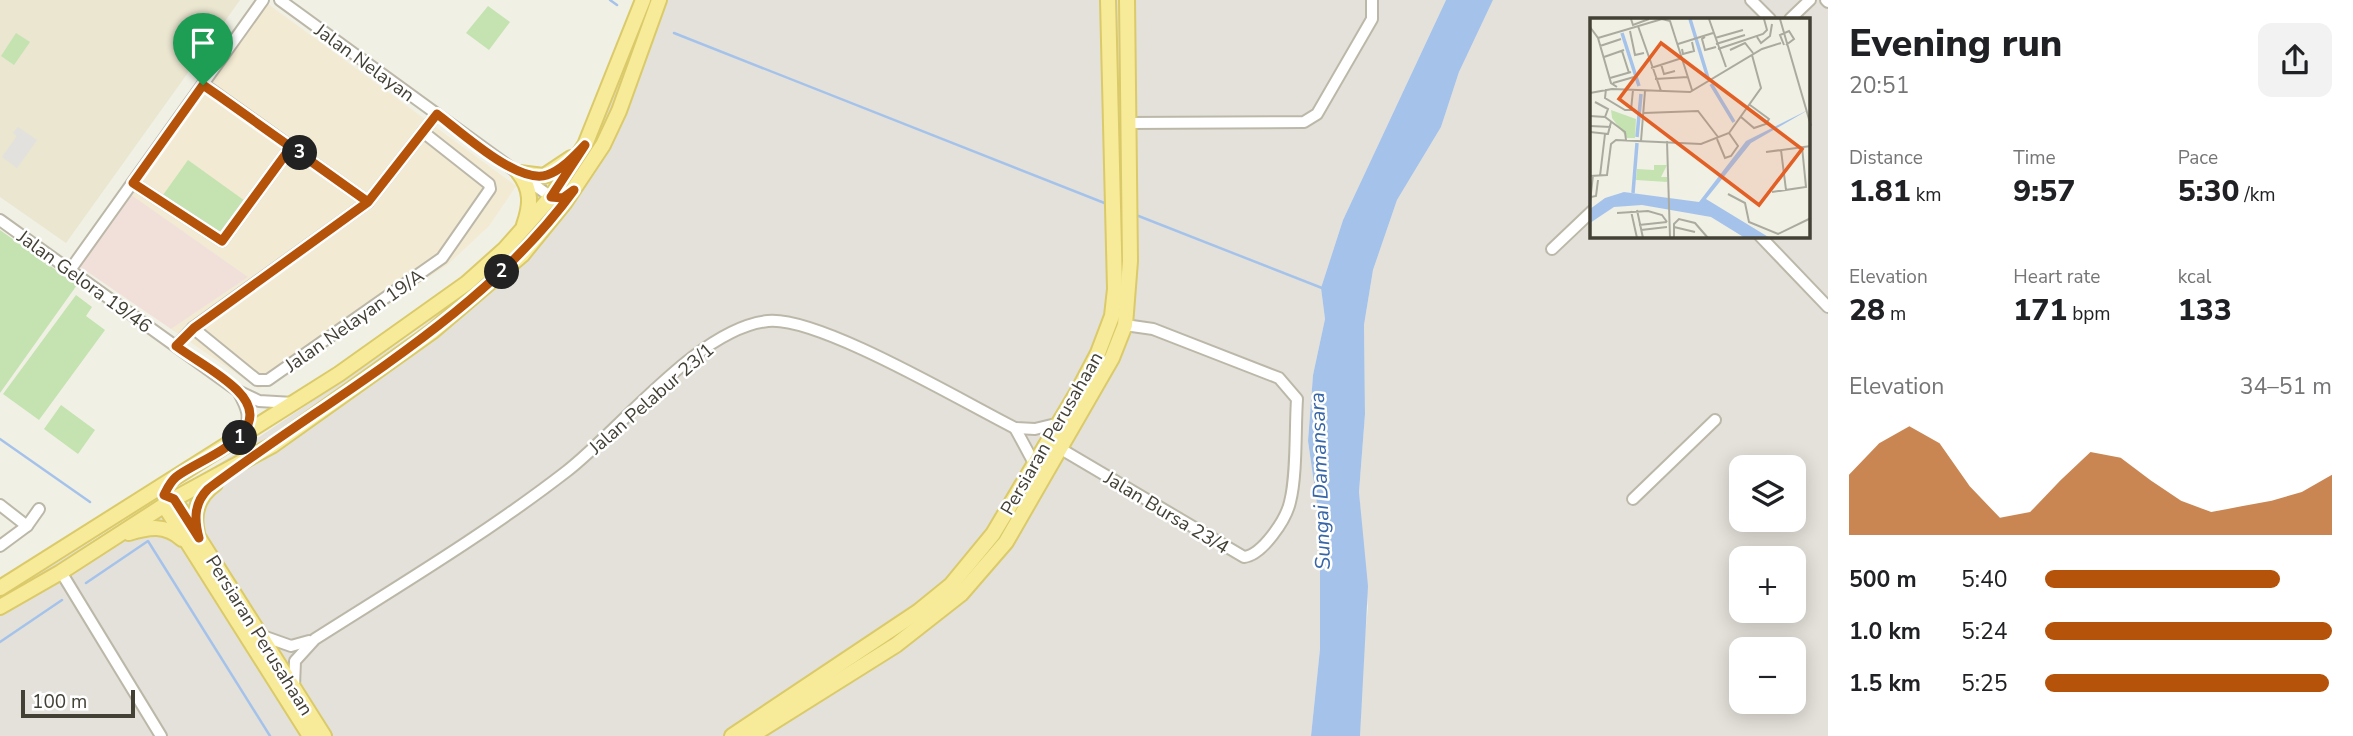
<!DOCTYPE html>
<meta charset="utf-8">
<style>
body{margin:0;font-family:"Nunito Sans",sans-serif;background:#f2f2f2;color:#202124;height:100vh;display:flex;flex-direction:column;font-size:26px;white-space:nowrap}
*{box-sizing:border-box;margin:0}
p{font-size:23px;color:#757577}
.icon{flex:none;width:38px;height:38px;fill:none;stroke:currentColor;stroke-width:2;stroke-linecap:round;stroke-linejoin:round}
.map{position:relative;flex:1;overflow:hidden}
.details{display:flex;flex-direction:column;background:#fff;width:525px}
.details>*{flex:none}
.controls{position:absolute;left:1729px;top:455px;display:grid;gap:14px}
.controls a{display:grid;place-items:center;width:77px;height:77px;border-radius:14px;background:#fff;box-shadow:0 4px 18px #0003;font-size:35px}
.scale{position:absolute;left:21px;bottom:18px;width:114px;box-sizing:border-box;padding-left:7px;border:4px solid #434035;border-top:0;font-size:19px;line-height:24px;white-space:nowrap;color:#434035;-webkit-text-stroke:5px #fff;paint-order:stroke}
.pin{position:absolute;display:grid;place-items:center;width:60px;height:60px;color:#fff;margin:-72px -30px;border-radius:50% 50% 50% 0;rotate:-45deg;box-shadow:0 0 7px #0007}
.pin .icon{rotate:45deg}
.km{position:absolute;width:35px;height:35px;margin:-18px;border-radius:50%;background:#222;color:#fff;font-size:19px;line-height:35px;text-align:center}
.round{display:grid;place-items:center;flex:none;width:74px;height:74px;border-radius:14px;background:#f2f2f2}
.overview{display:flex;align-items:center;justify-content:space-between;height:119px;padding:0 21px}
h1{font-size:38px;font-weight:800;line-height:52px}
.stats{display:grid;grid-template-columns:repeat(3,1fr);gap:10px;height:119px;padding:7px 21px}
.stats div{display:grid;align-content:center}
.stats b{font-size:30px;font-weight:800}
.stats small{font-size:19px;font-weight:400}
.stats p{font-size:19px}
.chart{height:196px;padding:14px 21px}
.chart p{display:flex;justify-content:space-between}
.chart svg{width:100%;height:126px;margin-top:7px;fill:#b45309;opacity:.7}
ul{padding:0 21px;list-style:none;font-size:23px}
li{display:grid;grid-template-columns:112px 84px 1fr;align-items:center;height:52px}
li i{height:18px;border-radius:9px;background:#b45309}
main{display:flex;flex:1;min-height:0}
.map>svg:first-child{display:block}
.commercial{fill:#f2ead2}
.industrial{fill:#e4e1da;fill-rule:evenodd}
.education{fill:#eae6d0}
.medical{fill:#f1e0d9}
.green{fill:#c4e3b1}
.parking{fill:#e2e1dd}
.water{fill:#a5c3ea}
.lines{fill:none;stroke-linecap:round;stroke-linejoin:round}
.stream{stroke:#a5c3ea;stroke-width:2.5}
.minor-casing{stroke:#bcb8a9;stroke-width:14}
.major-casing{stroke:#daca6a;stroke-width:18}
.minor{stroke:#fff;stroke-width:10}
.major{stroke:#f7eb99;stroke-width:14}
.route-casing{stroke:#fff;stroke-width:14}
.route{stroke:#b45309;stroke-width:9}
.labels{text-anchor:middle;stroke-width:5;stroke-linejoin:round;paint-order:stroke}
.street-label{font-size:19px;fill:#434035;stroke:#fff}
.water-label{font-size:21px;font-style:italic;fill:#3766a7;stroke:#fff}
.inset-river{fill:none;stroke:#a5c3ea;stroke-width:3.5}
.inset-road{fill:none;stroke:#abaa9f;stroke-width:2}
.view{fill:#e25f25;fill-opacity:0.15;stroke:#e25f25;stroke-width:3.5}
.inset-edge{fill:none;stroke:#434035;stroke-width:3.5}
</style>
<main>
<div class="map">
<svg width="1828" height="736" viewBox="0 0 1828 736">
<rect width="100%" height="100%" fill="#f1f0e5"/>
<polygon class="commercial" points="268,4 516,186 489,226 447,265 259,389 171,329 248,277 130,194"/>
<g class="industrial">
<polygon points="651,0 1446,0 1343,220 1321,288 1325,319 1313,375 1308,441 1320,525 1320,649 1311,736 0,736 0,597 222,462 414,333 502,264 556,203 594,145"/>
<path d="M1493,0h335v736h-468l2,-77 6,-51 -9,-116 6,-78 -1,-89 9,-55 24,-70 44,-73 18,-55zM1592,19h217v217h-217zM1741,467h53v53h-53zM1741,558h53v53h-53zM1741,649h53v53h-53z"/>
</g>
<polygon class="education" points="0,0 240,0 66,243 0,197"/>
<polygon class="medical" points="130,194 248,277 171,329 79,266"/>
<g class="green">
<polygon points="488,6 510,22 489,50 466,33"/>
<polygon points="16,33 30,42 14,65 1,56"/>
<polygon points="188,160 245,201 221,235 163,195"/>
<polygon points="0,230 77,285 0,393"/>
<polygon points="76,295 92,307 86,316 105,330 39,420 3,394"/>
<polygon points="61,405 95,430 78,454 44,429"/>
</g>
<polygon class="parking" points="18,127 37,140 17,168 2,157 17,136 13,133"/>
<polygon class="water" points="1446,0 1493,0 1459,72 1441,127 1397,200 1373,270 1364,325 1365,414 1359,492 1368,586 1360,736 1311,736 1320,649 1320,525 1308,441 1313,375 1325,319 1321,288 1343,220"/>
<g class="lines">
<g class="stream">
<polyline points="610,0 617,5"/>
<polyline points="674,33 1107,204"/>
<polyline points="1136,215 1322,288"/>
<polyline points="0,439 90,502"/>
<polyline points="86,583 148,541 270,736"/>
<polyline points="0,642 62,600"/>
</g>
<defs>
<g id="minor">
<polyline points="280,0 551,197"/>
<polyline points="1751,0 1770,19"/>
<polyline points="1826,0 1828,2"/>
<polyline points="1790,19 1810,0"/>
<polyline points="203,84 368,202"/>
<polyline points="1128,123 1304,122 1317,114 1372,19 1372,0"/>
<polyline points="133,183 222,241 291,147"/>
<polyline points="0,220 238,391 259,401 293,403"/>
<polyline points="1760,236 1828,307"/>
<polyline points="1552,249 1592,211"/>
<polyline points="70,270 263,0"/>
<polyline points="193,328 257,380 268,380 442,258 490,189 489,184 423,132"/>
<polyline points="176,346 193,328 368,202 437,114"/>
<path d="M238,391c8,15 15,27 4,44"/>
<polyline points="1015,428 1035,465"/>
<path d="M1061,449l183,108c18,-2 42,-37 46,-55 7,-27 5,-73 7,-103l-18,-21 -126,-49 -28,-4"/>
<polyline points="1633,499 1715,420"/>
<polyline points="0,505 27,526"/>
<polyline points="0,546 27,526 39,509"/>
<polyline points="61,572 161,736"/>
<polyline points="260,635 291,646 309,641"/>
<path d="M294,686l1,-25 20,-22c85,-54 172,-106 252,-168 54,-42 132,-143 201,-150 51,-5 195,81 247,107l20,1 25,-6"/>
</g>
<g id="major">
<polyline points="519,173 544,176 571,158"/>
<path d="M519,173c13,17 12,32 5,52"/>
<polyline points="174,499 324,736"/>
<polyline points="164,505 310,736"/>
<path d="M129,533c20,-6 36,-9 53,6"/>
<path d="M197,533c-5,-21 1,-37 18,-49"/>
<polyline points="0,588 339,374 467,283 505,249 551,197 585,145 643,0"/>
<polyline points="0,607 61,572 174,499 273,445 433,331 522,255 565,202 603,145 619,111 659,0"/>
<polyline points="732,736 919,611 951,585 993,534 1078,391 1098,353 1112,316 1115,289 1108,0"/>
<polyline points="751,736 896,645 961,594 1006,542 1112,358 1125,325 1130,261 1127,0"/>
</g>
</defs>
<use href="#minor" class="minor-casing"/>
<use href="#major" class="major-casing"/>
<use href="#minor" class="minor"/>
<use href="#major" class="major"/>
</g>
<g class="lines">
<defs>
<path id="route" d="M203,85l16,11 149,106 -174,126 -18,18c19,14 44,27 61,44 44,44 -37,68 -61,87 -6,5 -9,12 -12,18l10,4 25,39c-5,-19 -5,-35 9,-49 126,-95 272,-170 366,-299l-11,8 -12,-1 34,-52c-11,11 -23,25 -38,30 -29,10 -87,-44 -110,-61l-69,88 -77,-55 -69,94 -89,-58 70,-98"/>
</defs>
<use href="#route" class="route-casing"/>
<use href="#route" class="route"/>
</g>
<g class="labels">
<g class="street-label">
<text transform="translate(365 62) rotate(36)" y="7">Jalan Nelayan</text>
<text transform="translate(85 281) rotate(36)" y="7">Jalan Gelora 19/46</text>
<text transform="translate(354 320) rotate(-35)" y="7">Jalan Nelayan 19/A</text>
<text transform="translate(651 398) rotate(-41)" y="7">Jalan Pelabur 23/1</text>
<text transform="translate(1051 433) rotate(-60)" y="7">Persiaran Perusahaan</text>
<text transform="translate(1167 512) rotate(31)" y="7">Jalan Bursa 23/4</text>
<text transform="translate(260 635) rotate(58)" y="7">Persiaran Perusahaan</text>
</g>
<g class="water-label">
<text transform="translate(1320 481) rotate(-92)" y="7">Sungai Damansara</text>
</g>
</g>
<g transform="translate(1590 18)">
<rect width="220" height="220" fill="#f1f0e5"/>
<path d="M21,92l25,9 -1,19h-8l-15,-20zM64,147h13l-6,12h6v5l-31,-2 1,-11 17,1z" fill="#c4e3b1"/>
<path d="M220,91l-59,34 -45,56 64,39h-25l-34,-21 -69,-12 -28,2 -24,16v-14l15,-11 19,-6 75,10 47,-61z" fill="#a5c3ea"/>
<path class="inset-river" d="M100,1l18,59M32,15l17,53M121,66l23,38M47,119l4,-43M43,175l4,-50"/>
<path class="inset-road" d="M41,1l2,6 16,-6M119,1l17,48M190,1l31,107M48,8l23,65M0,9l8,11 13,45 6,4M40,13l5,24 9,-2M115,19l-3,2 3,11 11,-3M167,19l4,6 9,-7 2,-12M8,20l64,-19 8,2 22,69M125,20l28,-8M88,26l35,-11M126,26l29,-9M194,27l-4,-10 9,-4 5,8 -8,6M10,28l21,-7M92,31l1,5 11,-3 -2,-9M128,31l45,-15 4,-4 -3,-11M140,32l15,-7 8,10M32,33l7,22M14,39l20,-7M71,46l3,10 11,-3M61,50l31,-10M20,60l21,-6M65,61l33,-2M23,65l21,-6M16,71l-1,9 20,12h6l2,-20M0,75l22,-4 78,3 72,-43 19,-6M5,84l13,7 -3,8M54,95l54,-2 20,26M0,98l15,1 20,15 1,8M151,99l13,11 12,-4 3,-5 -19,-14M0,108l21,1M0,114l18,2 3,-12M127,121l8,19 6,-2 7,-10 -9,-13M51,123l4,-50M77,123l3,97M191,132l5,40M176,134l45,-6M0,158l17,-1 4,-31 5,-4 85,4 28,-11 32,-45 -9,-33M10,158l5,-42M182,174l34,-5 -4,-40M138,176l17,9 4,19 29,12 33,-16M1,179l5,-1 2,-16M0,184l3,-27M47,192l6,28M41,193l6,27M27,195l31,-2 14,4 5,7M49,207l28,-3M84,209l21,5M51,212l26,-3M84,220v-14l5,-5 16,4 13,15"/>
<path class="view" d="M71,25l141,106 -43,56 -140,-106z"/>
<rect width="220" height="220" class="inset-edge"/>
</g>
</svg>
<div class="controls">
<a><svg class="icon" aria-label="layers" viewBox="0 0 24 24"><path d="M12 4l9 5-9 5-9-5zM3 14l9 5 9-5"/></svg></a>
<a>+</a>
<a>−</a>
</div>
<div class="scale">100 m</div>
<div class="pin" style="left:203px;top:85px;background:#1e9e55"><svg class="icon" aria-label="arrive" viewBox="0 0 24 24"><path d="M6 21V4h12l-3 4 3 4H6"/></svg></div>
<b class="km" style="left:240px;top:438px">1</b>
<b class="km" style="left:502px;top:272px">2</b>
<b class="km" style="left:300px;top:153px">3</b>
</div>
<section class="details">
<div class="overview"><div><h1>Evening run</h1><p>20:51</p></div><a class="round"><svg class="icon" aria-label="share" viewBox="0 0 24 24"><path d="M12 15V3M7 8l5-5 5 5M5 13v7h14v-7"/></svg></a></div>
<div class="stats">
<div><p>Distance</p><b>1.81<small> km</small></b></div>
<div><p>Time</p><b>9:57</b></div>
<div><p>Pace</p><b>5:30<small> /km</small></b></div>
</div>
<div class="stats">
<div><p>Elevation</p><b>28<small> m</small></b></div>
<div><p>Heart rate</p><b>171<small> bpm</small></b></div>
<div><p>kcal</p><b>133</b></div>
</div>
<div class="chart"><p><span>Elevation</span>34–51 m</p>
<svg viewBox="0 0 160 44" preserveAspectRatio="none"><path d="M0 44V23L10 12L20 6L30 12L40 27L50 38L60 36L70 25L80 15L90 17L100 25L110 32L120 36L130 34L140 32L150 29L160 23V44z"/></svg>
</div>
<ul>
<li><b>500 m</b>5:40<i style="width:82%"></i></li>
<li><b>1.0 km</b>5:24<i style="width:100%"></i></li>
<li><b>1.5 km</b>5:25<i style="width:99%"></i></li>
</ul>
</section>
</main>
